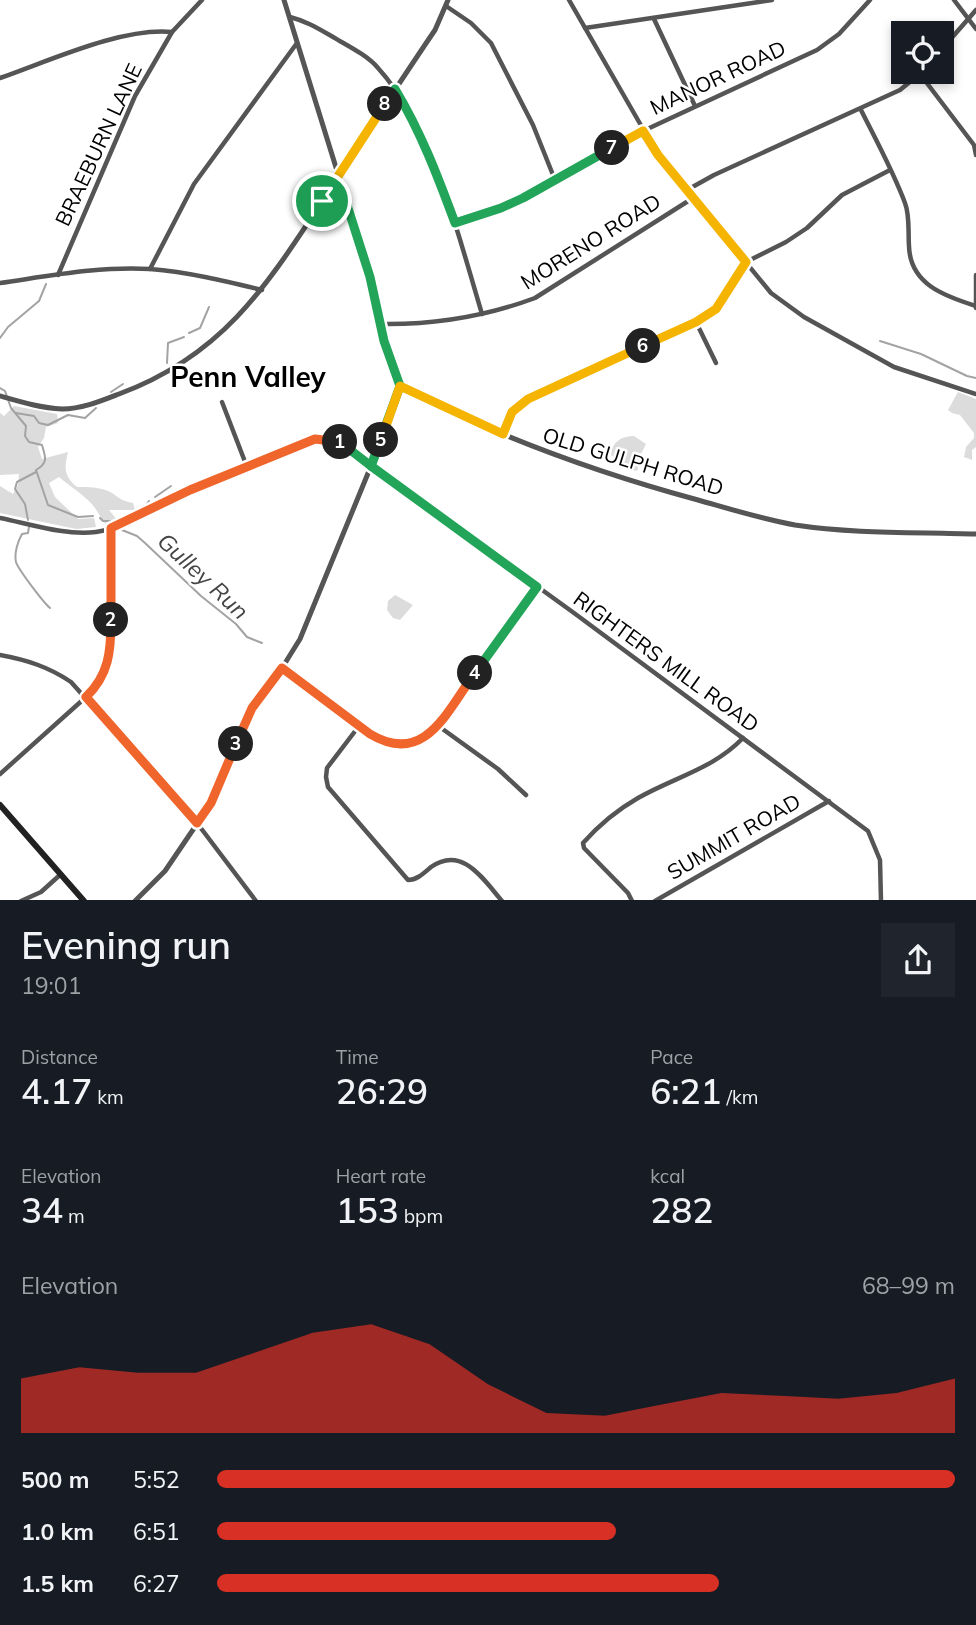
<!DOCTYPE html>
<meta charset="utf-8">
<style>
body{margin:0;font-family:Mulish,sans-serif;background:#20242c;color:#f1f3f6;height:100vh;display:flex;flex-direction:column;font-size:26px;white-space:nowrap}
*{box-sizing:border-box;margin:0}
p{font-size:23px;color:#9ea1a6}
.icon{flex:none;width:38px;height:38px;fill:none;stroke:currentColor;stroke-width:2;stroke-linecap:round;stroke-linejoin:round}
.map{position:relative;height:900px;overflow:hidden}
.drawer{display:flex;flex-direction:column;background:#171b24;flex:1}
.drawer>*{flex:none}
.fabs{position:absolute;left:891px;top:21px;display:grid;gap:14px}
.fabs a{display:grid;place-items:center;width:63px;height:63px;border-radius:0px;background:#171b24;box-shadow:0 4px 10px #0003;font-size:35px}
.pin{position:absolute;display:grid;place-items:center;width:60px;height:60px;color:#fff;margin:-30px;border:4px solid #fff;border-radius:50%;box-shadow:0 2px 7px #0007}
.km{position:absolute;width:35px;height:35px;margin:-18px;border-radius:50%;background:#222;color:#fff;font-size:19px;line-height:35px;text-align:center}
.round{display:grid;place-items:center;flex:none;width:74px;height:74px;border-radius:0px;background:#20242c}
.headline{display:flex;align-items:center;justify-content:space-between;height:119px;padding:0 21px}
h1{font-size:38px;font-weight:600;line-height:52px}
.figures{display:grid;grid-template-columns:repeat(3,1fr);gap:10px;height:119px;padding:7px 21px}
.figures div{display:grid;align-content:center}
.figures b{font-size:35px;font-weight:600}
.figures small{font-size:19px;font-weight:400}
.figures p{font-size:19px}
.chart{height:196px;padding:14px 21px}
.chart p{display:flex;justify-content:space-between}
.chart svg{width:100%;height:126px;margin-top:7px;fill:#d93025;opacity:.7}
ul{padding:0 21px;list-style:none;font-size:23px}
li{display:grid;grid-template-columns:112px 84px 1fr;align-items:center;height:52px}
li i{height:18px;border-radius:9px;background:#d93025}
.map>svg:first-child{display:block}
.green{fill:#dcdcdc}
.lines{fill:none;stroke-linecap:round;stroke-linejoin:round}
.stream{stroke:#a3a3a3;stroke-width:2}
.minor{stroke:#555;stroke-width:4.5}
.tertiary{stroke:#555;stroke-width:5}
.secondary{stroke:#222;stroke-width:6}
.split-1-casing{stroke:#fff;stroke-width:14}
.split-2-casing{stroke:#fff;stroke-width:14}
.split-3-casing{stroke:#fff;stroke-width:14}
.split-4-casing{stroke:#fff;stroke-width:14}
.split-5-casing{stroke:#fff;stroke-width:14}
.split-6-casing{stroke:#fff;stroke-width:14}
.split-7-casing{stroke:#fff;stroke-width:14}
.split-8-casing{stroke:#fff;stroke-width:14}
.split-9-casing{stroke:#fff;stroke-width:14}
.split-1{stroke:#22a559;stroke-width:9}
.split-2{stroke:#f0652b;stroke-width:9}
.split-3{stroke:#f0652b;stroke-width:9}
.split-4{stroke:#f0652b;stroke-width:9}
.split-5{stroke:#22a559;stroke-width:9}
.split-6{stroke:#f5b400;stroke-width:9}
.split-7{stroke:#f5b400;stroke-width:9}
.split-8{stroke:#22a559;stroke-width:9}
.split-9{stroke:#f5b400;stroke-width:9}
.labels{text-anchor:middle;stroke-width:5;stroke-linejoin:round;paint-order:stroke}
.street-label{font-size:21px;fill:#000;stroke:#fff}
.water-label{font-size:23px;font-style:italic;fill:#444;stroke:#fff}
.district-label{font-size:28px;font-weight:bold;fill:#000;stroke:#fff}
</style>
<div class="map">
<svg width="976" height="901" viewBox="0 0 976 901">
<rect width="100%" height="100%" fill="#fff"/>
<g class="green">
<polygon points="958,392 976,399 976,447 972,450 972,460 964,457 966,447 974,438 974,433 960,415 952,413 948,410"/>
<path d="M14,406l43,8 1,9 -12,4 -2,11 -6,9 4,12 26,-7c-4,17 -4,24 9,35 11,0 25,0 35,6 8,6 11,8 21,10l2,7h-26l8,10 -10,4 -5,-3c-8,-22 -26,-29 -43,-44l-10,6 6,14 23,22 16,-1 2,9 -20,2 -76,-16v-27l13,8 5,-9 1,-11 -19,1v-62l4,3z"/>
<path d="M634,436l12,8 -9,18 1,8 -3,1 -24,-16c1,-13 10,-19 23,-19z"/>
<polygon points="395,595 413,605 400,620 393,618 387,610 388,601"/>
</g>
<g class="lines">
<g class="stream">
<polyline points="189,333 200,328 209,307"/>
<polyline points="0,338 8,327 39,301 46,284"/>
<polyline points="880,341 921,354 967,376 976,378"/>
<polyline points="167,363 168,343 184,337"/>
<path d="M0,388l5,3 6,17 15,18 -1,10 4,6 13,3c4,13 6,18 -6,25l12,35 30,12 15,-1"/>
<polyline points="111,392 123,384"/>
<polyline points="16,413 34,416 39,423 48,425 68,415 85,418 96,408"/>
<polyline points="155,497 171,486"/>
<path d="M100,518l3,3h16c9,-11 23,-6 30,-20"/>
<polyline points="28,520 25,504 15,489 17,482 36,472"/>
<path d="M29,527l-1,6 -6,1c-4,7 -8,19 -6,28 2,7 27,40 34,46"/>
<polyline points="122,530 137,536 145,543 201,596 236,624 247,637 262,643"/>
</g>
<g class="minor">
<polyline points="569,0 658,155 771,293 804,317 894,367 976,394"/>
<polyline points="954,0 976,29"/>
<polyline points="446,6 471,23 491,43 533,125 555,180"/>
<path d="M290,17c16,4 29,12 43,20 15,9 34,18 45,31 56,62 80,167 104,246"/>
<polyline points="654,19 695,106"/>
<polyline points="585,28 772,0"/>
<polyline points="942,49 976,10"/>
<polyline points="920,74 974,145 976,155"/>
<path d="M0,78c49,-17 122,-51 172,-46"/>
<path d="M861,110c15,30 32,61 44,93 5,13 3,29 4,43 1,38 35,50 67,60"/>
<polyline points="687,190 714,175 900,90 922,72"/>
<polyline points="455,224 501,208 522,198 643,131 817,50 839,34 870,0"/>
<polyline points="150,269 194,184 297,43"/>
<polyline points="58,275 135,96 172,32 202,0"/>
<path d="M0,283c49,-7 100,-17 150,-14 38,3 75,12 112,21"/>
<polyline points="976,308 976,275"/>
<polyline points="696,322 716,363"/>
<path d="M380,324c54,1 104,-7 155,-26l158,-100"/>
<polyline points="222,402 247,467"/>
<polyline points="503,434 512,412 528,399 708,315 716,309 746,262 786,242 807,228 842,195 890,170"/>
<path d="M0,518c30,6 66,18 96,14 33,-5 64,-27 94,-42 40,-20 83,-35 125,-51 24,0 40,10 56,27l203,147 294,218 12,29 1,41"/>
<path d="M0,655c27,5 49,12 71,27l126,141 59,78"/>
<polyline points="282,668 384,742 406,746 418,742 437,725 537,587"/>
<polyline points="437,725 498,769 526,795"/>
<path d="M359,726l-32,42 -1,9 2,10 80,93c9,0 16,-7 23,-13 31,-22 52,12 71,34"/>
<polyline points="0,774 86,697 102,678 110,648 111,528"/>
<polyline points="21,901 41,892 61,874"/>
<path d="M632,901l-4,-8 -44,-45 -1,-5c16,-18 34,-33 55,-45 37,-21 75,-29 105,-60"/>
<polyline points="655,901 829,801"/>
</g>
<g class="tertiary">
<path d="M284,0l86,277 14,64 16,45c95,50 195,86 298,114 32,9 64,19 97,25 59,9 121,7 181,9"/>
<polyline points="322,201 335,200 347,205"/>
<path d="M0,396c21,6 41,12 62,13 20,0 39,-8 57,-15 103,-38 147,-107 204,-194 37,-57 74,-114 112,-170l13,-30"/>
<polyline points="135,901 165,871 205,812 252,708 282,668 300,639 371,466 400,386"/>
</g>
<polyline class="secondary" points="0,805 84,901"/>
</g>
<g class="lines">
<defs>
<polyline id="split-1" points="322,201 335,200 347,205 370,277 384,341 400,386 371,466 340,442"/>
<polyline id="split-2" points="111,620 111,528 190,490 315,439 340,442"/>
<path id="split-3" d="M111,620c0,31 -2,55 -25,77l111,126 14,-20 25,-59"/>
<path id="split-4" d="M236,744l16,-36 30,-40 88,66c55,33 77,-23 105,-61"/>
<polyline id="split-5" points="381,440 371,466 537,587 475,673"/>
<polyline id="split-6" points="381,440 400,386 503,434 512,412 528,399 643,346"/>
<polyline id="split-7" points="612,148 643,131 658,155 746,262 716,309 696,322 643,346"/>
<path id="split-8" d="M385,104l10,-15c26,43 43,88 60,134l46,-15 22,-10 89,-50"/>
<polyline id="split-9" points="322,201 385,104"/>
</defs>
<use href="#split-1" class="split-1-casing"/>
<use href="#split-2" class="split-2-casing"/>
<use href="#split-3" class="split-3-casing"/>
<use href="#split-4" class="split-4-casing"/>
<use href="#split-5" class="split-5-casing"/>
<use href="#split-6" class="split-6-casing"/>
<use href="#split-7" class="split-7-casing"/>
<use href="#split-8" class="split-8-casing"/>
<use href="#split-9" class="split-9-casing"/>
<use href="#split-1" class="split-1"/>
<use href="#split-2" class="split-2"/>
<use href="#split-3" class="split-3"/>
<use href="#split-4" class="split-4"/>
<use href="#split-5" class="split-5"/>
<use href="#split-6" class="split-6"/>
<use href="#split-7" class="split-7"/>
<use href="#split-8" class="split-8"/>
<use href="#split-9" class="split-9"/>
</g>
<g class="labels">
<g class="street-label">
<text transform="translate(718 78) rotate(-25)" y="7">MANOR ROAD</text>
<text transform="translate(99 145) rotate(-65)" y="7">BRAEBURN LANE</text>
<text transform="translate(591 242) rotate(-32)" y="7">MORENO ROAD</text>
<text transform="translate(633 462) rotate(17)" y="7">OLD GULPH ROAD</text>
<text transform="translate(666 662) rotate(36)" y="7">RIGHTERS MILL ROAD</text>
<text transform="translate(734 837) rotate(-30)" y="7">SUMMIT ROAD</text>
</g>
<g class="water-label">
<text transform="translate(203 576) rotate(43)" y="8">Gulley Run</text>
</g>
<g class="district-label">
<text x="248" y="387">Penn Valley</text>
</g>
</g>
</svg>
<div class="fabs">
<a><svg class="icon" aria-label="locate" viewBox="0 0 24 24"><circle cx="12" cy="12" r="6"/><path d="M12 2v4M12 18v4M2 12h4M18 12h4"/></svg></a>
</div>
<div class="pin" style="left:322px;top:201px;background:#1e9e55"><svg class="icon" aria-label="arrive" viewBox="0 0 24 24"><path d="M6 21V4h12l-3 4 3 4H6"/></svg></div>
<b class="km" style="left:340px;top:442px">1</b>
<b class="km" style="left:111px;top:620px">2</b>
<b class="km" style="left:236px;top:744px">3</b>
<b class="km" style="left:475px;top:673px">4</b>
<b class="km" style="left:381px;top:440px">5</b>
<b class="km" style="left:643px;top:346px">6</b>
<b class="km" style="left:612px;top:148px">7</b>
<b class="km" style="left:385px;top:104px">8</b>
</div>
<section class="drawer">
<div class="headline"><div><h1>Evening run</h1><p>19:01</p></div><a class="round"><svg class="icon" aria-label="share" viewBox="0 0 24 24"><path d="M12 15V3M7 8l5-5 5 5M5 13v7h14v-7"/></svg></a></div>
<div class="figures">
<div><p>Distance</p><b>4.17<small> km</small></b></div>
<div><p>Time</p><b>26:29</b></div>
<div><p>Pace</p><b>6:21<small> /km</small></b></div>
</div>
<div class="figures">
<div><p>Elevation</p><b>34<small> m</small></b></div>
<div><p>Heart rate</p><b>153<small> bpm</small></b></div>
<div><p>kcal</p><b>282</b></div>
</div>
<div class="chart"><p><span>Elevation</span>68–99 m</p>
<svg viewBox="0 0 160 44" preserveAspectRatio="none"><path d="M0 44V25L10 21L20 23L30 23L40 16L50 9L60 6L70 13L80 27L90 37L100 38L110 34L120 30L130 31L140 32L150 30L160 25V44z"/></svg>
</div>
<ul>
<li><b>500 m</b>5:52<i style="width:100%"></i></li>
<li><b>1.0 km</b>6:51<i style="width:54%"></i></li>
<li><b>1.5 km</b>6:27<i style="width:68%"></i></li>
</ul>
</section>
